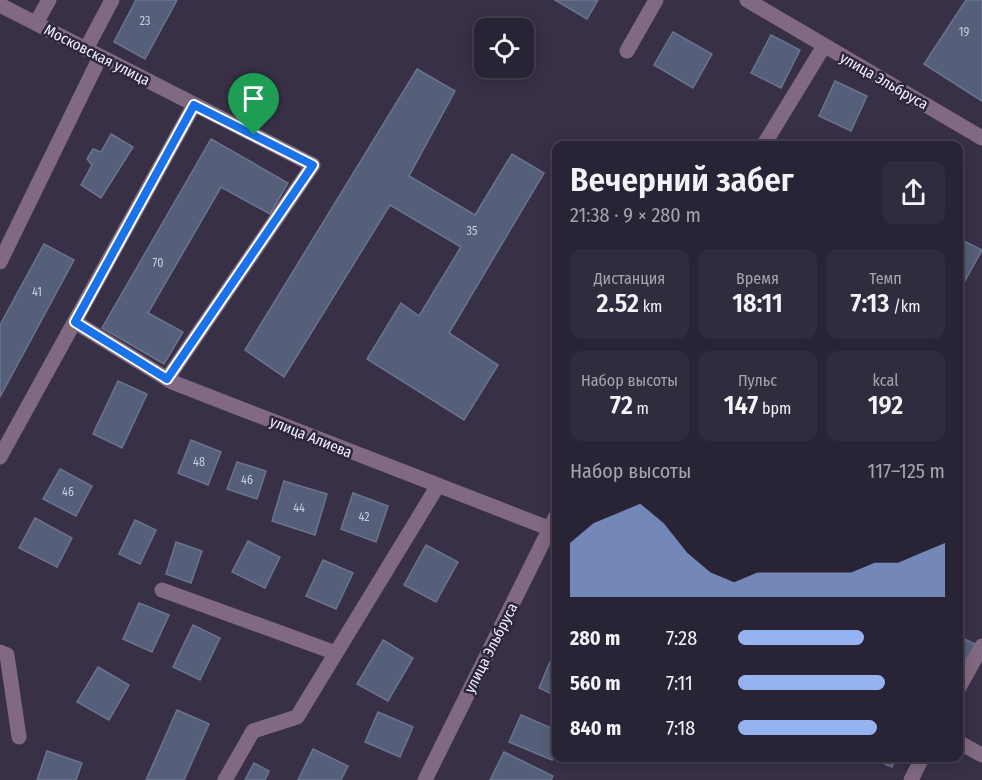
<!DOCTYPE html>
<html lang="ru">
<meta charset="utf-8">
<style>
body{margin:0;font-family:"Fira Sans Condensed",sans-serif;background:#312c3d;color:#f1f3f6;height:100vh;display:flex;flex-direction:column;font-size:22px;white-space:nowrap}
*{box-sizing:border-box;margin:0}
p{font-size:20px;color:#a5a4ad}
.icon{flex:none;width:33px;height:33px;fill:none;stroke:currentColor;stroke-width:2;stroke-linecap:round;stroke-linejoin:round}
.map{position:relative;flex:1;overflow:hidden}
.panel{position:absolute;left:552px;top:141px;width:411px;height:621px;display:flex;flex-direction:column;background:#292435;border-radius:12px;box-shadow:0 3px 15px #0003,0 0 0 2px #454150}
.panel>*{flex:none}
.fabs{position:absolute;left:474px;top:18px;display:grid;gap:12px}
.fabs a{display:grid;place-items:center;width:60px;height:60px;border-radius:12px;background:#292435;box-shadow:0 3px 15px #0003,0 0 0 2px #454150;font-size:30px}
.pin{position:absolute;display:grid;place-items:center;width:51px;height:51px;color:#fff;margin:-62px -26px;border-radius:50% 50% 50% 0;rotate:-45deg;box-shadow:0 0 6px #0007}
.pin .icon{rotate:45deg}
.round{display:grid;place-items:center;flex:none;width:63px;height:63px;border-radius:12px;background:#312c3d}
.overview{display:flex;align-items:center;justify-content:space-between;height:102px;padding:0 18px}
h1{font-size:33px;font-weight:600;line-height:45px}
.metrics{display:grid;grid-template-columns:repeat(3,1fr);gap:9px;height:102px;padding:6px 18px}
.metrics div{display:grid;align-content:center;border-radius:12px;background:#312c3d;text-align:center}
.metrics b{font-size:26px;font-weight:600}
.metrics small{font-size:16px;font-weight:400}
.metrics p{font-size:16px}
.chart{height:168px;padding:12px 18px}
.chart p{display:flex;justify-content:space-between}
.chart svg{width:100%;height:108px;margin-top:6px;fill:#95b2f1;opacity:.7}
ul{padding:0 18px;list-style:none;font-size:20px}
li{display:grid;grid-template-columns:96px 72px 1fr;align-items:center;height:45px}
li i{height:15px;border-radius:8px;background:#95b2f1}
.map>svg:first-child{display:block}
.building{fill:#555f79;stroke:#6a748e;stroke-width:1.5}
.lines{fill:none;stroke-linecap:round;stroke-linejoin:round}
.minor{stroke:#816981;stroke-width:15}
.route-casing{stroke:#fff;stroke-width:12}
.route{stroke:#1a73e8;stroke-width:8}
.labels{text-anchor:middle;stroke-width:5;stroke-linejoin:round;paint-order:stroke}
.number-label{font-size:12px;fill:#ccccdc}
.street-label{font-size:15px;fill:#f4f1fd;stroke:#2d263d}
</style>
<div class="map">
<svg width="982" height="780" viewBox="0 0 982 780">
<rect width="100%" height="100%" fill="#373047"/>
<g class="building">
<polygon points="136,0 177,0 145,59 114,42"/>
<polygon points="555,0 598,0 587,19"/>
<polygon points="966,0 982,0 982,101 924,64"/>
<polygon points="673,32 712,54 693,88 654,65"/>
<polygon points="771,35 800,50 781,88 751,73"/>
<polygon points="417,69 455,91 409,176 475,215 512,154 544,173 449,333 498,365 464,420 367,359 401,303 419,316 461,247 390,205 284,377 245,350"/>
<polygon points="835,81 867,96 851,131 819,116"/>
<polygon points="111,134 133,147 101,198 81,185 92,165 87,159 93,149 101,152"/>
<polygon points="211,139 288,183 270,214 221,187 148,313 183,332 164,364 102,328"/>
<polygon points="958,238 982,250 961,288 958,286"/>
<polygon points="44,244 74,260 0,397 0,325"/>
<polygon points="118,381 147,394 122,448 93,434"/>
<polygon points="191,440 221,452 208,485 178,473"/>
<polygon points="237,462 266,471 257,499 227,489"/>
<polygon points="60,469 92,486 76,516 43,499"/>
<polygon points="284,481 327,494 315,535 272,521"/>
<polygon points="353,493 388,506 376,542 341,529"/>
<polygon points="35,518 72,538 57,567 19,548"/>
<polygon points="135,520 156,530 140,564 119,554"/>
<polygon points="248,541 280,557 265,588 232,572"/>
<polygon points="176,542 202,551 191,583 166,574"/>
<polygon points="426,545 458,562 436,602 404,585"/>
<polygon points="323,560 353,573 336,609 306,596"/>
<polygon points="139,603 169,615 152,652 123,639"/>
<polygon points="193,625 220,638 200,680 173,667"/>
<polygon points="958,636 975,644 967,660 958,656"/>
<polygon points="383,640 413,658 388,701 357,684"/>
<polygon points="552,657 556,659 556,696 539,688"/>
<polygon points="98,667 129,685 109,720 77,702"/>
<polygon points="177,710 209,724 184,780 146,780"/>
<polygon points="378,712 413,727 400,757 365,742"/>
<polygon points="521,715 556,730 556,750 552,760 509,742"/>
<polygon points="313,749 348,766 341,780 298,780"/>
<polygon points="47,751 82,763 76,780 37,780"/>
<polygon points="504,752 553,776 551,780 490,780"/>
<polygon points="870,758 896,758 892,767"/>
<polygon points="254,763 269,771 265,780 245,780"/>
</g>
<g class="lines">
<g class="minor">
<polyline points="747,0 982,138"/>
<polyline points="0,5 313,165 167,379"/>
<polyline points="36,23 49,0"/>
<polyline points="86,49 112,0"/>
<polyline points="627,51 656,0"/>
<polyline points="763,146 824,46"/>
<polyline points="0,262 100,57"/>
<polyline points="75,322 172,382 556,531"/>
<polyline points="0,457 194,105"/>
<polyline points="162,590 336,653"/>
<polyline points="0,652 7,655 19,737"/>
<polyline points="958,689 982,646"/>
<polyline points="958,742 982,755"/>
<polyline points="225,780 253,731 297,717 437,487"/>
<polyline points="425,780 556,516"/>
<polyline points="911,780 922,758"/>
</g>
</g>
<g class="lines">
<defs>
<polygon id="route" points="194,105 313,165 167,379 75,322"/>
</defs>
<use href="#route" class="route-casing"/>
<use href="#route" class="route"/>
</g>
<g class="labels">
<g class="number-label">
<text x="145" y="25">23</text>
<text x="964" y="36">19</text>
<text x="472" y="235">35</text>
<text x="158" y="267">70</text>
<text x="37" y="296">41</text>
<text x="199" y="466">48</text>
<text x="247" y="484">46</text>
<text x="68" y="496">46</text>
<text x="299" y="512">44</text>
<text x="364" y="521">42</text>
</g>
<g class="street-label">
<text transform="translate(97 55) rotate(27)" y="5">Московская улица</text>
<text transform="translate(884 81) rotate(30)" y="5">улица Эльбруса</text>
<text transform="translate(311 437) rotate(22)" y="5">улица Алиева</text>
<text transform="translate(491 648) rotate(-63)" y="5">улица Эльбруса</text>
</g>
</g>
</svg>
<div class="fabs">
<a><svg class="icon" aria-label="locate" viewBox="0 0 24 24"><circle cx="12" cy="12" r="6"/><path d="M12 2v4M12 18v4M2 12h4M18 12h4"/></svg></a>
</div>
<div class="pin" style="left:254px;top:135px;background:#1e9e55"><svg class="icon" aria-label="arrive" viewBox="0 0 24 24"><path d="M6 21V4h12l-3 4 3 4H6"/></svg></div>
<section class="panel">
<div class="overview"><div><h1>Вечерний забег</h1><p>21:38 · 9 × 280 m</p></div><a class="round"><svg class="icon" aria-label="share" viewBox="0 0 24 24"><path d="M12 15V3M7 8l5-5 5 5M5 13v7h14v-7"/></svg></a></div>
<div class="metrics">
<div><p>Дистанция</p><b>2.52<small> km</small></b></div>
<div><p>Время</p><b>18:11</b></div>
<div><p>Темп</p><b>7:13<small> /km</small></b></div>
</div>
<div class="metrics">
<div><p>Набор высоты</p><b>72<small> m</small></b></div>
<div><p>Пульс</p><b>147<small> bpm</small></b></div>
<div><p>kcal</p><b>192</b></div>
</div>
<div class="chart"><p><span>Набор высоты</span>117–125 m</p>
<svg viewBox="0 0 160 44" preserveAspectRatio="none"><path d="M0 44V22L10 14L20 10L30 6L40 14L50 26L60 34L70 38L80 34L90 34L100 34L110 34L120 34L130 30L140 30L150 26L160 22V44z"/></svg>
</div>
<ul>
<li><b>280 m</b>7:28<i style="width:61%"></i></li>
<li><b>560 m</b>7:11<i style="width:71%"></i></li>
<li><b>840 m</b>7:18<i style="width:67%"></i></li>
</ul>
</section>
</div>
